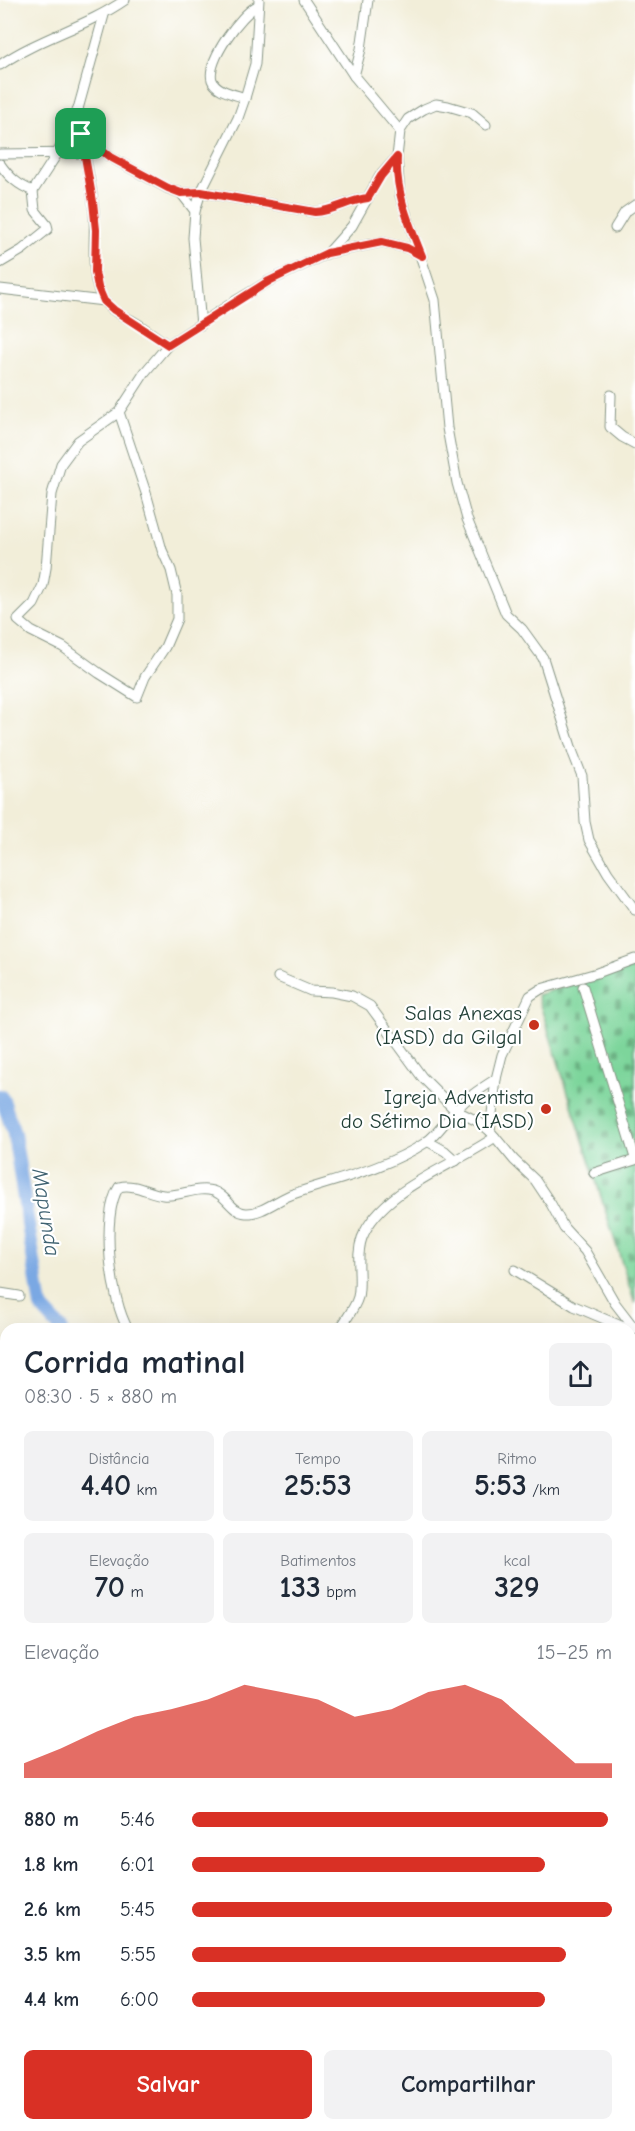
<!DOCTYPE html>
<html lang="pt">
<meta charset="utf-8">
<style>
body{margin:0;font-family:"Comic Neue",sans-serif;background:#f2f2f3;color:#1f2937;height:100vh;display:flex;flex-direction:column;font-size:22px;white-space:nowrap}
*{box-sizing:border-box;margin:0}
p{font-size:20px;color:#747a83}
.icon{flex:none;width:33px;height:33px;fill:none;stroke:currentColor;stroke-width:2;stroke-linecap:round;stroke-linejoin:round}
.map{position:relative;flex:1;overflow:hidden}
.sheet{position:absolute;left:0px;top:1323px;width:636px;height:808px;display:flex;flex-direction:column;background:#fff;border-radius:18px 18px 0 0;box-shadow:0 6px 24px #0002}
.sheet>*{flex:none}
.pin{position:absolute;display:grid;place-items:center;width:51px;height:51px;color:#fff;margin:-26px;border-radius:12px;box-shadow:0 3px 9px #0006}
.round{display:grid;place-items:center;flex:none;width:63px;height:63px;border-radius:9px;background:#f2f2f3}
.overview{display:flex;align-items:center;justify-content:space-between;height:102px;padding:0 24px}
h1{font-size:33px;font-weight:800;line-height:45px}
.metrics{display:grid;grid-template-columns:repeat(3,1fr);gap:9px;height:102px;padding:6px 24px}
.metrics div{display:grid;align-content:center;border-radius:9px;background:#f2f2f3;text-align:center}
.metrics b{font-size:30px;font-weight:800}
.metrics small{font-size:16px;font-weight:400}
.metrics p{font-size:16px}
.chart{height:168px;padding:12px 24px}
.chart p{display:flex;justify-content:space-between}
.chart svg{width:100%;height:108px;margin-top:6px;fill:#d93025;opacity:.7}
.button{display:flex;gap:12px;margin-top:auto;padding:12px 24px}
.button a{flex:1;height:69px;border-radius:9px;background:#d93025;color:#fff;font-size:24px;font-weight:800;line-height:69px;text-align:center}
.button a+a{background:#f2f2f3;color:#1f2937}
ul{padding:0 24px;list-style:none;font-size:20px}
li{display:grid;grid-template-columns:96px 72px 1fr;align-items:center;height:45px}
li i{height:15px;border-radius:8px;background:#d93025}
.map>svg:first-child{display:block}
.cemetery{fill:url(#cemetery-stones);stroke:#4e8968;stroke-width:1.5}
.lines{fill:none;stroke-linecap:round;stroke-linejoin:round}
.stream{stroke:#7aa8e3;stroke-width:2}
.river{stroke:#7aa8e3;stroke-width:14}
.minor-casing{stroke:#889686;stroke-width:11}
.minor{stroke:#fff;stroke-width:9}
.route-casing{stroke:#fff;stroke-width:12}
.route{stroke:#d93025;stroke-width:8}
.poi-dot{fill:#c8321e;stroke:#fff;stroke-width:2}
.labels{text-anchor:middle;stroke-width:4.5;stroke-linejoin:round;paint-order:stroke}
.poi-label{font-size:21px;fill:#1f3d34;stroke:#fff;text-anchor:end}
.water-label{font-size:22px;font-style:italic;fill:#3f6271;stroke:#fff}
</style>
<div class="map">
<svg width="635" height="2131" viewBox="0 0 635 2131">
<defs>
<pattern id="cemetery-stones" width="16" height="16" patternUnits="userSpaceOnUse" patternTransform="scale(1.5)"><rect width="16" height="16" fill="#7dd59b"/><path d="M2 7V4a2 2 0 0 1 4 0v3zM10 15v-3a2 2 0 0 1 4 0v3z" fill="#66ae7f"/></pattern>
</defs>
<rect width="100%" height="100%" fill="#fff"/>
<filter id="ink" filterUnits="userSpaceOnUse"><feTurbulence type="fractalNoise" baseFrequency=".0167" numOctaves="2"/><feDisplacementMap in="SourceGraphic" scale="12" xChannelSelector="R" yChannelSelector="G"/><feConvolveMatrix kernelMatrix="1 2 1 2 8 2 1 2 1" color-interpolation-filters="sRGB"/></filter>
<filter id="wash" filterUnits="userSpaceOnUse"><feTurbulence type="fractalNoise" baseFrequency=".008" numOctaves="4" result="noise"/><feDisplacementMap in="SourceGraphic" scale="24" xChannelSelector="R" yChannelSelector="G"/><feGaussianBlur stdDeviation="1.35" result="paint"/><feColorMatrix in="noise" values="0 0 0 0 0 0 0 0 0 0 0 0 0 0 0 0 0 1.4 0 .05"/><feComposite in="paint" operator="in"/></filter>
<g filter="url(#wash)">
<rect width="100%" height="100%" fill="#f2eed9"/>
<polygon class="cemetery" points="635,964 635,1304 537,995"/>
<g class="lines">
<g class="stream">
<polyline points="630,1885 635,1879"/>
<polyline points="465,2131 469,2126"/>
</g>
<g class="river">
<polyline points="0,1096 3,1100 14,1134 41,1307 61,1329"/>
<polyline points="0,1393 6,1392"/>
<polyline points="630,1810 635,1812"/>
</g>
</g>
</g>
<g filter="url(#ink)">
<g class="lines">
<defs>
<g id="minor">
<polyline points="304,0 354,76 400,131"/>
<path d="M0,65c39,-27 86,-38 125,-65"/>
<polyline points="354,76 361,49 368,0"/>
<path d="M245,98c-11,-4 -29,-7 -33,-18 -6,-19 29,-66 45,-74"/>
<path d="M79,111c2,31 10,60 14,91 5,29 -6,74 11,99 8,11 22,16 34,23 10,7 20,14 30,21"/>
<polyline points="486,125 472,113 448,106 436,104 424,109 408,119 400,131 397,157 400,195 435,300 447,428 457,483 467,519 506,614 522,629 543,658 573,753 582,776 585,822 589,840 608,873 635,910"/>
<path d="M81,134l29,23 57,31 14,5 20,-1 114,20c19,-1 34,-12 53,-14"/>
<polyline points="0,154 84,153"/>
<path d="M0,164c9,13 18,21 33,27"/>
<polyline points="181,193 195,211"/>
<polyline points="615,228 625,212 635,205"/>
<polyline points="328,253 352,226 380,176 397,157"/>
<polyline points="0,263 22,250 48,229 47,225 35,210 33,191 57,154 78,109 104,15"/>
<polyline points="0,289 104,301"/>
<polyline points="201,325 193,238 195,211 201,192 238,118 245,98 255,64 259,0"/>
<polyline points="611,395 610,427 622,437 635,444"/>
<polyline points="119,412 146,493 162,550 171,570 177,595 177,619 165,647 145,677 137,697 99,673 63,647 31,631 18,620 34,604 43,585 46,568 52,494 61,464 78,441 119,412 145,372 168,345 232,303 269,281 328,253 382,242 407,248 422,256"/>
<polyline points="278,977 311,991 332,992 352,996 370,1006 422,1077 455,1110 479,1122 490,1131 514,1160 535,1180 551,1204 564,1228 585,1251 615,1303 635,1329"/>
<polyline points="583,987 635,1158"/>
<polyline points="490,1131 496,1079 502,1055 530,996 541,989 597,973 635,959"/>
<polyline points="427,1141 445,1151 456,1161"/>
<polyline points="594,1173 635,1160"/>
<polyline points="515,1270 574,1306 628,1329"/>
<polyline points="0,1293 19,1296"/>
<path d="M128,1329c-17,-28 -28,-114 -9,-142 16,-4 29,6 44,8 17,2 34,-9 50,-4 14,4 18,21 33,22 16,1 32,-14 47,-19 44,-15 92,-25 132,-51 12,-8 21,-23 31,-33 11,-13 26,-22 40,-31"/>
<path d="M340,1329c6,-10 15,-21 18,-32 4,-19 -3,-40 4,-59 19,-49 92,-72 133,-101"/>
<polyline points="0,1780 6,1786"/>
<polyline points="3,1858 6,1867"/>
<polyline points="0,1887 6,1890"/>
<polyline points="0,1920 6,1917"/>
<polyline points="0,1957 6,1962"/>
<polyline points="0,2007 6,2002"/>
<polyline points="630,2073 635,2071"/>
<polyline points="258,2126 267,2131"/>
<polyline points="573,2126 585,2131"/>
<polyline points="159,2131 164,2126"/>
<polyline points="386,2131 413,2126"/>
</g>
</defs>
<use href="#minor" class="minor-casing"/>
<use href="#minor" class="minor"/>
</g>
</g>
<g class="lines" filter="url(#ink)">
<defs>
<path id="route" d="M81,134l29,23 58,31 13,5 20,-1 114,20c19,-1 34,-12 53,-14l13,-22 16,-19c-2,35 12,67 25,99l-15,-8 -25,-6 -55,11 -58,28 -101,64 -54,-35 -10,-9 -6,-14 -3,-15 1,-42 -3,-28z"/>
</defs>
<use href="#route" class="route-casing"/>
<use href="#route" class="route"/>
</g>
<g class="poi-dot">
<circle cx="534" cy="1025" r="6"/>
<circle cx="546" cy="1109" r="6"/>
</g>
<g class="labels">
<g class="poi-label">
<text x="522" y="1020">Salas Anexas<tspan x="522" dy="24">(IASD) da Gilgal</tspan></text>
<text x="534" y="1104">Igreja Adventista<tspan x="534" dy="24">do Sétimo Dia (IASD)</tspan></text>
</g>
<g class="water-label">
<text transform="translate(47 1212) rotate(81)" y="8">Mapunda</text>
</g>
</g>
</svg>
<div class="pin" style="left:81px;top:134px;background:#1e9e55"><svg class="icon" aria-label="arrive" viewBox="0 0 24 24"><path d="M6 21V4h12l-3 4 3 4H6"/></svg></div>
<section class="sheet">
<div class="overview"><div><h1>Corrida matinal</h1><p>08:30 · 5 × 880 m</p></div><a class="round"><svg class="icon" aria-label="share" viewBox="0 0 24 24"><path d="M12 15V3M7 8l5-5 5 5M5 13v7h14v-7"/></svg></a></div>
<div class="metrics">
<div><p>Distância</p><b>4.40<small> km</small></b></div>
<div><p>Tempo</p><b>25:53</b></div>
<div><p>Ritmo</p><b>5:53<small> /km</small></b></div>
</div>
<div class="metrics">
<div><p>Elevação</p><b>70<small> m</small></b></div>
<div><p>Batimentos</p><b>133<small> bpm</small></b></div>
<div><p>kcal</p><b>329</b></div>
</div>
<div class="chart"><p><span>Elevação</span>15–25 m</p>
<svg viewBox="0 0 160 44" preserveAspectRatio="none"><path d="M0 44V38L10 32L20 25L30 19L40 16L50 12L60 6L70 9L80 12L90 19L100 16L110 9L120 6L130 12L140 25L150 38L160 38V44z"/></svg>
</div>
<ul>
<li><b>880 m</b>5:46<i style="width:99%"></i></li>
<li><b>1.8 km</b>6:01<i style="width:84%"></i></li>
<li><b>2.6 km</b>5:45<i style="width:100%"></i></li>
<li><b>3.5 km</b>5:55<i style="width:89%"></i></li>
<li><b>4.4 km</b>6:00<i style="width:84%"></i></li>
</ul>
<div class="button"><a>Salvar</a><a>Compartilhar</a></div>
</section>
</div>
